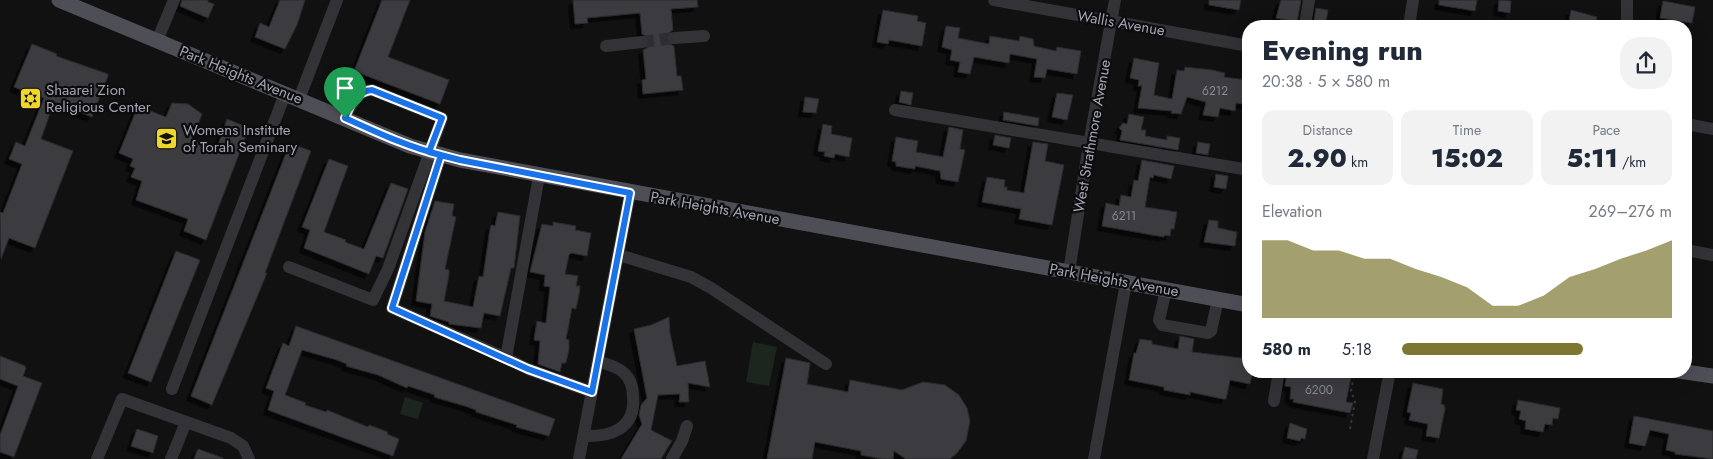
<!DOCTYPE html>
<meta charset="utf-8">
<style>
body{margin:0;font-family:Jost,sans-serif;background:#f2f2f3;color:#1f2937;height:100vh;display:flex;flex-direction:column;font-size:19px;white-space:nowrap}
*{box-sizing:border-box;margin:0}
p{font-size:16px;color:#747a83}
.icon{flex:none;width:28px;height:28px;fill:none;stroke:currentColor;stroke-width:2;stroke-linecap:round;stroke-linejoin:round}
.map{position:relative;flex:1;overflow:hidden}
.panel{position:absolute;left:1242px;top:20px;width:450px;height:358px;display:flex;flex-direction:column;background:#fff;border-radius:20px;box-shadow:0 5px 20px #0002}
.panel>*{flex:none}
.pin{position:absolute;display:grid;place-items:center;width:42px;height:42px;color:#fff;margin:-51px -21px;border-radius:50% 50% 50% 0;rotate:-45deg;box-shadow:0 0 5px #0007}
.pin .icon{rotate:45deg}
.round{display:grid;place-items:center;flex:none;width:52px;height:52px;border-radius:20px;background:#f2f2f3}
.summary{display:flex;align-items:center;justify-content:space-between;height:85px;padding:0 20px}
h1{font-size:28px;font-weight:800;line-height:38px}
.stats{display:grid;grid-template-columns:repeat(3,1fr);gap:8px;height:85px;padding:5px 20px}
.stats div{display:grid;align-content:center;border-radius:12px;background:#f2f2f3;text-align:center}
.stats b{font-size:25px;font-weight:800}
.stats small{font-size:14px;font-weight:400}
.stats p{font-size:14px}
.chart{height:140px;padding:10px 20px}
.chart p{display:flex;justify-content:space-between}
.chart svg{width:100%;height:90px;margin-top:5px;fill:#7d7732;opacity:.7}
ul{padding:0 20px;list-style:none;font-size:16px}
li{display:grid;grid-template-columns:80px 60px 1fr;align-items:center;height:38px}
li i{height:12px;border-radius:6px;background:#7d7732}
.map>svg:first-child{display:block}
.green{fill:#1d251f}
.building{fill:#3b3b3f;stroke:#2b2b2e;filter:url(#shadow)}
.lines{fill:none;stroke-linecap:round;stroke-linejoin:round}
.minor-tunnel{stroke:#2e2e32;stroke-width:12;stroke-dasharray:12 6;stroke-linecap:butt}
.path{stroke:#38383e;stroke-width:2;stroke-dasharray:2.5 4;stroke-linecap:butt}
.minor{stroke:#323237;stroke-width:12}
.major{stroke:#4e4e56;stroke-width:15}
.route-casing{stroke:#fff;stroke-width:10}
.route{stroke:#1a73e8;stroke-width:6}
.labels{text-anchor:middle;stroke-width:4.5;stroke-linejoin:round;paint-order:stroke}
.number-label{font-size:12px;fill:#888a96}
.street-label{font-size:15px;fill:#a2a4b3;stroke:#0c0c0d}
.poi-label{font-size:15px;fill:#a2a4b3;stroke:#0c0c0d;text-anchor:start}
</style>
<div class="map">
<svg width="1713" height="459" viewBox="0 0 1713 459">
<defs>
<filter id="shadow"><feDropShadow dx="-4.5" dy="4.5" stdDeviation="0" flood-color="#0009"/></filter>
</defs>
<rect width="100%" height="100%" fill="#111112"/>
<g class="green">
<polygon points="753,342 777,347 769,386 746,382"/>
<polygon points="405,397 423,403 418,419 400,414"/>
</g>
<g class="building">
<polygon points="182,0 208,0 208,2 214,4 208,18 180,6"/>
<polygon points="280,0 305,0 297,25 285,49 255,37 260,23 269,27"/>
<polygon points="382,0 410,0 388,57 449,80 440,104 354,71"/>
<polygon points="573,0 697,0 698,7 671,9 673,30 667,34 666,38 668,43 674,46 677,76 681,76 683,90 643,94 642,80 646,79 643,50 647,48 650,42 648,37 642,34 640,13 587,18 588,23 575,24"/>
<polygon points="1209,0 1241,0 1239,10 1209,5"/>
<polygon points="1281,0 1301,0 1297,22 1276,18"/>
<polygon points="1439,0 1477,0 1475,11 1439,5"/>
<polygon points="1499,0 1511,1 1510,13 1498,11"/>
<polygon points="1663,1 1695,7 1692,23 1660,18"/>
<polygon points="1316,8 1328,10 1326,22 1314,20"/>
<polygon points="883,10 918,16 917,21 926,23 922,46 889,40 888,44 877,42"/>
<polygon points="1571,10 1597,17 1595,26 1568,26"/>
<polygon points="946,26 960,28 958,38 989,44 990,36 1019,41 1020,36 1033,39 1034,46 1056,51 1057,47 1081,51 1077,74 1047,69 1045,78 1034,77 1037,59 1010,54 1009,63 974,57 970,74 958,72 960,62 950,60 952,50 942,47"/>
<polygon points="32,44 57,54 56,56 108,74 108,76 92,117 54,102 41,139 73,151 35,248 9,238 1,259 0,212 3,213 22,164 9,159 16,142 25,146 44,98 14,87"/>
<polygon points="1134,58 1159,63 1154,95 1172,99 1177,70 1184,71 1185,67 1212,70 1225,73 1224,77 1247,80 1249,82 1249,105 1236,103 1235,111 1220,108 1218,117 1203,115 1206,102 1187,97 1181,114 1171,113 1172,111 1138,108 1142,86 1138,86 1139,80 1130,78"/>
<polygon points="901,91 913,93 911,105 899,102"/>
<polygon points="1057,93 1073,95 1067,120 1052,117"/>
<polygon points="805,97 819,99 816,113 803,112"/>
<polygon points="172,103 188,104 202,114 193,139 217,148 227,119 249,128 206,240 184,231 188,219 136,200 142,181 131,177 135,168 130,166 133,159 119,153 138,106 166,117"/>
<polygon points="1004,112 1039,118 1038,126 1003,120"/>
<polygon points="1129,114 1144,117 1141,130 1146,130 1145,136 1167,140 1167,136 1180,138 1178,150 1120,140 1122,131 1119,128 1123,123 1127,124"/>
<polygon points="823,124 832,126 831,134 852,138 849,157 835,154 834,158 824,156 825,152 818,151"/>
<polygon points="949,127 963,130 960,149 965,150 958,182 941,179 940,171 915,166 915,169 896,166 896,162 892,161 896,137 918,141 916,152 943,157"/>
<polygon points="995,135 1011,138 1009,148 993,145"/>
<polygon points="1033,142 1048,144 1045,161 1064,165 1052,225 1019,219 1021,209 982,202 987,177 1005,180 1004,187 1007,187 1007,190 1024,193"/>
<polygon points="1198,142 1210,144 1208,155 1196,153"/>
<polygon points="290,143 311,151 265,273 267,273 212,405 191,396"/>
<polygon points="329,159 348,166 324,232 346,240 345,242 364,249 391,183 408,189 383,258 376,256 369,274 304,248 310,230 302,227"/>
<polygon points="1142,160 1174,166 1171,179 1154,175 1153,178 1150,177 1145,207 1177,212 1174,229 1171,229 1170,236 1164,235 1164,237 1102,226 1106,203 1119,206 1121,195 1131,197 1134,180 1138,181"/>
<polygon points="1216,174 1228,176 1226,189 1214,187"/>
<polygon points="435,201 454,204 452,216 456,217 445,269 449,270 449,275 444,301 473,307 478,281 479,276 483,277 490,229 491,225 495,226 498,212 520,216 514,268 511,268 500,316 484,313 481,328 449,324 449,322 430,316 432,304 416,301 425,232"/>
<polygon points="1209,220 1218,221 1218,228 1237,232 1235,246 1204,242"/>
<polygon points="553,222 576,226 575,230 591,233 587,256 571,253 569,255 565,274 578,276 576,286 580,286 579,295 576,309 572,308 566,339 569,340 569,349 566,363 562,363 560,372 538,364 540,341 534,340 537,321 546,323 550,287 544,286 545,275 530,272 542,224 553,226"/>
<polygon points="176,251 200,260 151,382 128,373"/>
<polygon points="669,317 670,333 677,366 705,361 710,387 688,383 689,402 679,402 680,394 658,395 651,430 672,441 668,447 661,459 621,459 642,424 639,415 641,405 647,398 634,329 651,325"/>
<polygon points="296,326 555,419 549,436 516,427 517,425 476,412 476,410 465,406 434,397 435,395 408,386 407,388 378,375 346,366 347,364 337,360 302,350 285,395 306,403 305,405 326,412 327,410 368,427 369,425 388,432 387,434 399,439 393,456 268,410 274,391 266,388 283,343 289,346"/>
<polygon points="1180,336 1194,339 1192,352 1249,359 1249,371 1253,371 1250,384 1230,380 1226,399 1223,399 1190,392 1190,395 1164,390 1164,387 1129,380 1134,353 1136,353 1140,339 1152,341 1152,344 1178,349"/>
<polygon points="0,356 25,366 26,368 23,376 42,383 14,457 0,452 0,435 18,386 0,379"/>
<polygon points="786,358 810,363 807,384 848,392 850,380 902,390 923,382 945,385 959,395 967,408 970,421 966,441 957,453 950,459 906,459 894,451 893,459 882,459 861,455 861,451 815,442 812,459 767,459"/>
<polygon points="1287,371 1352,372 1346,402 1353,403 1350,413 1293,402 1294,399 1290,399 1291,387 1285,386"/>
<polygon points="1413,383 1443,389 1441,404 1444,405 1445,409 1439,438 1426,436 1428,424 1409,420 1411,413 1407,412"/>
<polygon points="1518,400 1560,408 1558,419 1553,418 1552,425 1545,424 1543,432 1525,429 1526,421 1519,419 1521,411 1516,410"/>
<polygon points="1634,416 1713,431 1713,459 1675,454 1675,452 1666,450 1669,434 1650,430 1645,446 1629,443"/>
<polygon points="1290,423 1307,429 1305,439 1301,438 1300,441 1287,438"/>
<polygon points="137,429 158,436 153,453 131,446"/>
<polygon points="1405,447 1418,450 1416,459 1402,459"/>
<polygon points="198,449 223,458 223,459 194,459"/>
</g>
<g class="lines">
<polyline class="minor-tunnel" points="642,42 674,38"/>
<polyline class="path" points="1350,429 1355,401 1351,391 1355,371"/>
<g class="minor">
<polyline points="994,0 1249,46"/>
<polyline points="1305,26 1309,0"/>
<polyline points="1409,26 1413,0"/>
<polyline points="1627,26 1627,0"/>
<polyline points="674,38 704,36"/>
<polyline points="157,41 174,0"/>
<polyline points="606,46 642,42"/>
<polyline points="299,99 337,0"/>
<polyline points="895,110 1249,170"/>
<polyline points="1686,124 1713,129"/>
<polyline points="441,155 392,308 506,358 539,176"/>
<polyline points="1686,250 1713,255"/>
<polyline points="619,255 691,277 711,288 826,364"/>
<path d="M289,267l84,33 15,-31 54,-151 -70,-28c-16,1 -21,15 -27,28"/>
<polyline points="1069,272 1089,144 1115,0"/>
<polyline points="1166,290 1159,320 1162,325 1208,333 1211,331 1218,299"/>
<polyline points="506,358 528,369 592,392"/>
<polyline points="172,389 285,94"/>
<polyline points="1274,401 1279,371"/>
<path d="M584,436c26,1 52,-7 49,-39 0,-9 -3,-19 -10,-25 -7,-6 -17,-8 -25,-11"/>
<polyline points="97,459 122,399 231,438 243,446 249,459"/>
<polyline points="171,459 186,422"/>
<polyline points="579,459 630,193"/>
<polyline points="672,459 682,441 687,426"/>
<polyline points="1094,459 1126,283"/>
<polyline points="1373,459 1390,371"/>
</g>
<g class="major">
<polyline points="59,0 410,146 460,160 1249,305"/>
<polyline points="1679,371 1713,376"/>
</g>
</g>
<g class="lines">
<defs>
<path id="route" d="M345,118c31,14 63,29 96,37l-49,153 136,61 64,23 38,-199 -170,-33 -31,-8 13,-34 -70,-28c-16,1 -22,15 -27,28"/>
</defs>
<use href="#route" class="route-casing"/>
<use href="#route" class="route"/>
</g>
<defs>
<symbol id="synagogue-square" viewBox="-11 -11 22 22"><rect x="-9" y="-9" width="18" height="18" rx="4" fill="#efd62b" stroke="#0c0c0d"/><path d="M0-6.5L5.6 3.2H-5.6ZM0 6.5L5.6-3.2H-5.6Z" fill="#111"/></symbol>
<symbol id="school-square" viewBox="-11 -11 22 22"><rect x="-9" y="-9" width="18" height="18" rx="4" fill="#efd62b" stroke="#0c0c0d"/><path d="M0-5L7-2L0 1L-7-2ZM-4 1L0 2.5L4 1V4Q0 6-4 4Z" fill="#111"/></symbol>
</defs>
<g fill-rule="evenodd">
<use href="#synagogue-square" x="18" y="86" width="25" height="25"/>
<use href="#school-square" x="154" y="126" width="25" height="25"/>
</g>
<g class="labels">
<g class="number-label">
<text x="1215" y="95">6212</text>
<text x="1124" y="220">6211</text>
<text x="1319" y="394">6200</text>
</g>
<g class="street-label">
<text transform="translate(1121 23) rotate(10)" y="5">Wallis Avenue</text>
<text transform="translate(241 75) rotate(22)" y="5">Park Heights Avenue</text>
<text transform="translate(1092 136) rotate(-80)" y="5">West Strathmore Avenue</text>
<text transform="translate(715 208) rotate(10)" y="5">Park Heights Avenue</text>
<text transform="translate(1114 280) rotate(10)" y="5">Park Heights Avenue</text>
</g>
<g class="poi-label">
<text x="46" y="95">Shaarei Zion<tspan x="46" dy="17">Religious Center</tspan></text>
<text x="183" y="135">Womens Institute<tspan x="183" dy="17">of Torah Seminary</tspan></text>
</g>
</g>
</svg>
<div class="pin" style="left:345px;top:118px;background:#1e9e55"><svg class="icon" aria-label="arrive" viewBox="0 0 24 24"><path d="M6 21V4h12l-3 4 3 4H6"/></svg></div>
<section class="panel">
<div class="summary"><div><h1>Evening run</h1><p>20:38 · 5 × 580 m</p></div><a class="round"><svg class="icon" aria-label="share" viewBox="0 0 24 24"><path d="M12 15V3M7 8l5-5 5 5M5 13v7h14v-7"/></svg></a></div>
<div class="stats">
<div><p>Distance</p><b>2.90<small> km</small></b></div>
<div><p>Time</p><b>15:02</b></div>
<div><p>Pace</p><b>5:11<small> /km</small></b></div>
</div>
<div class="chart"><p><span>Elevation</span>269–276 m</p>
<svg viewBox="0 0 160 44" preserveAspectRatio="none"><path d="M0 44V6L10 6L20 11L30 11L40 15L50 15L60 20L70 24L80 29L90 38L100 38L110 33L120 24L130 20L140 15L150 11L160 6V44z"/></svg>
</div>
<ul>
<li><b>580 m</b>5:18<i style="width:67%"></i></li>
</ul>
</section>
</div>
